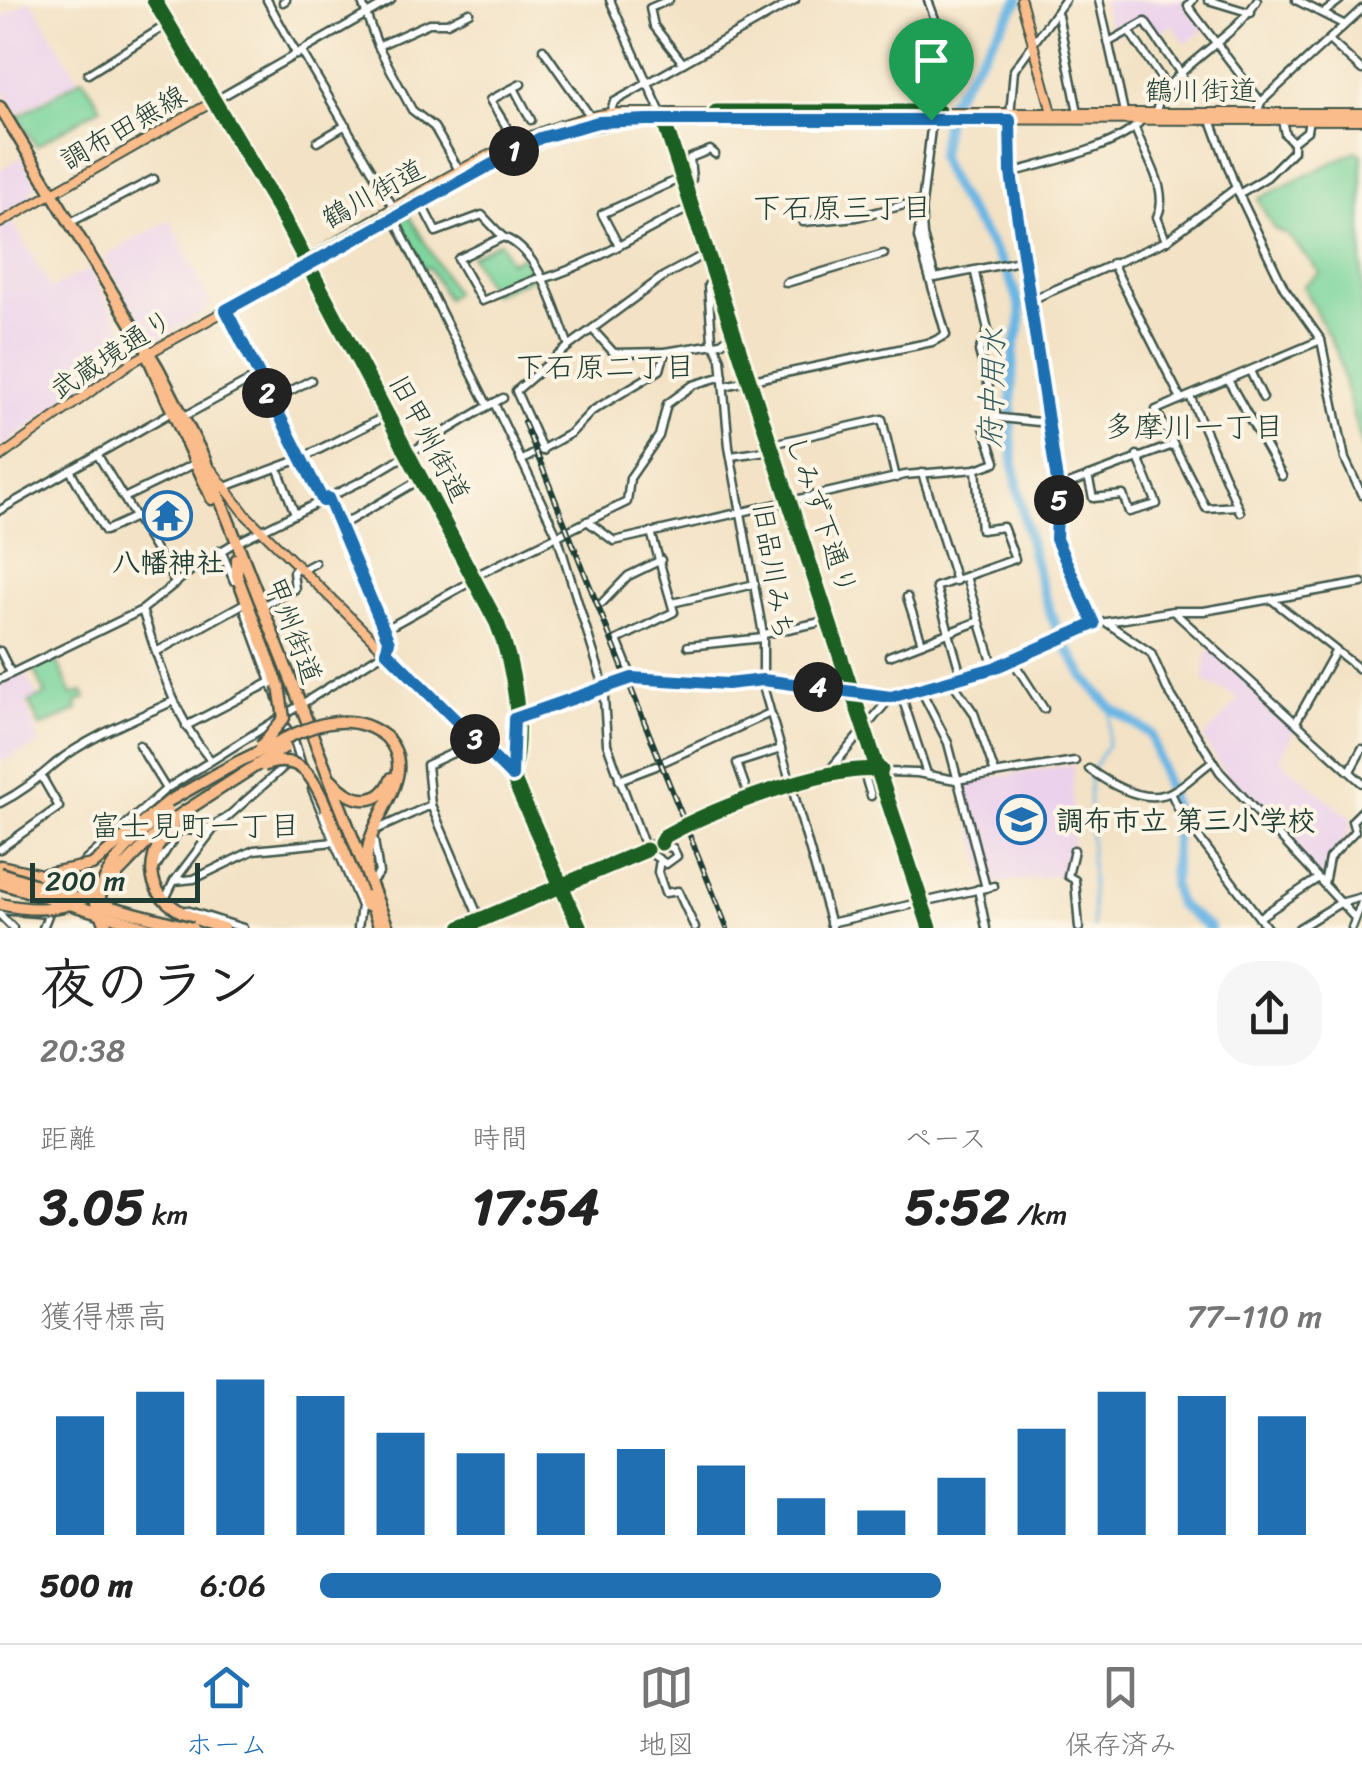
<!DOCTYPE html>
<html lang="ja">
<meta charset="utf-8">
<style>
body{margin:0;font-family:Sriracha,"Klee One",sans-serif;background:#f6f6f6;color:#222;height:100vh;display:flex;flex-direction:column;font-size:38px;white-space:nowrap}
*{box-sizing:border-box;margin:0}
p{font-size:32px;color:#767676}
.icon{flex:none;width:55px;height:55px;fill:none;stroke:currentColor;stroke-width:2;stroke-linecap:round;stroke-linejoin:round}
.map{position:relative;height:928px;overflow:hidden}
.details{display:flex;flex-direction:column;background:#fff;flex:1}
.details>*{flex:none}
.scale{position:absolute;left:30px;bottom:25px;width:170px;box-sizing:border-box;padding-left:10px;border:5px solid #1f3d34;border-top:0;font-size:28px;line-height:35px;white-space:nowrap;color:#1f3d34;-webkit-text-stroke:8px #fcf5e5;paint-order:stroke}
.pin{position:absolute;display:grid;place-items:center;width:85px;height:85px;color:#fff;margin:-102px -42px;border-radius:50% 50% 50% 0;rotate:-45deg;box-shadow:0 0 10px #0007}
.pin .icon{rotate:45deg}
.km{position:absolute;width:50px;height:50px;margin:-25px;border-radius:50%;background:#222;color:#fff;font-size:28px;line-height:50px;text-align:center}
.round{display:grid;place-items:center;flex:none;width:105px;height:105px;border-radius:40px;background:#f6f6f6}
.headline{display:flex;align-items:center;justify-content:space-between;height:170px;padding:0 40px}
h1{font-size:55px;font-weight:800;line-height:75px}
.metrics{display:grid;grid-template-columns:repeat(3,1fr);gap:15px;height:170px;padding:10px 40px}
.metrics div{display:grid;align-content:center}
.metrics b{font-size:50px;font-weight:800}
.metrics small{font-size:28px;font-weight:400}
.metrics p{font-size:28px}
.chart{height:280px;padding:20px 40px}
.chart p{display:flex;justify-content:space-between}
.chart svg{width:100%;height:180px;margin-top:10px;stroke:#1f6fb2;stroke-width:6}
ul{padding:0 40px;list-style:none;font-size:32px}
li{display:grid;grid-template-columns:160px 120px 1fr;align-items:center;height:75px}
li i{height:25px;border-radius:12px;background:#1f6fb2}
.menu{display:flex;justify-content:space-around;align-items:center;height:140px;border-top:2px solid #e0e0e0;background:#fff;font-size:28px;color:#767676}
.menu a{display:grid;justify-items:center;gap:5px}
.menu .on{color:#1f6fb2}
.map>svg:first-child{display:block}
.built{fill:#ebd1ec}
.green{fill:#7ad49b;stroke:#4c8868;stroke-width:2.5}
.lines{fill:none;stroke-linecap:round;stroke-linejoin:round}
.stream{stroke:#6bb6e4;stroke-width:2.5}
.river{stroke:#6bb6e4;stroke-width:10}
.minor-casing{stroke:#3f564a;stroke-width:11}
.major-casing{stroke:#3f564a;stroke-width:12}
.highway-casing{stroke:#3f564a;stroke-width:15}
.minor{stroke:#fff;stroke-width:6}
.major{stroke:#f9bc8a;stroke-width:8}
.highway{stroke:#f9bc8a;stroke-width:10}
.rail-casing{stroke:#1f3d34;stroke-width:6}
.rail{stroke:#fcf5e5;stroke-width:2.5;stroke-dasharray:8;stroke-linecap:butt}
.highway-bridge-casing{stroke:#3f564a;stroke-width:15;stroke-linecap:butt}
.highway-bridge{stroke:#f9bc8a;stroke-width:10}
.cycleway-casing{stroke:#fcf5e5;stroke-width:21}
.cycleway{stroke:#1b5e20;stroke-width:15}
.route-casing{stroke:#fff;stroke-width:20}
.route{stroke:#1f6fb2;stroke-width:12}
.labels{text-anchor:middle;stroke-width:8;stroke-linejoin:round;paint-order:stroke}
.street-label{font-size:28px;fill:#1f3d34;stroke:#fcf5e5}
.poi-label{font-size:28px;font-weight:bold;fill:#1f3d34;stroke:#fcf5e5}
.neighbourhood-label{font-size:30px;fill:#1f3d34;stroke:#fcf5e5}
.water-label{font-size:30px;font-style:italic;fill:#325b60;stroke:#fcf5e5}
</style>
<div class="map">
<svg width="1362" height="928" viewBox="0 0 1362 928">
<rect width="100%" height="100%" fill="#fcf5e5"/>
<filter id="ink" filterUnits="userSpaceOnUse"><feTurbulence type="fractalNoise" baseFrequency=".01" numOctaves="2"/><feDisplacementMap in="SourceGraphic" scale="20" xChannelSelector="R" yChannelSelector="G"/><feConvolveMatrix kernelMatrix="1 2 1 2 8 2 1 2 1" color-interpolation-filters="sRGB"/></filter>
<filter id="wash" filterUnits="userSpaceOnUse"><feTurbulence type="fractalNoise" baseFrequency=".0048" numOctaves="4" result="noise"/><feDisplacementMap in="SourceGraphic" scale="40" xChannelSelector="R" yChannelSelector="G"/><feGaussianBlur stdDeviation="2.25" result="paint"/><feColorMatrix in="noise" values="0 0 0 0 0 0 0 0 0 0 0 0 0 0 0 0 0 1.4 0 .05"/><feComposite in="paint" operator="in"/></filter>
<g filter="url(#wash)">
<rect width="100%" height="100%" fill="#f3e2c5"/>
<g class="built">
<polygon points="31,0 78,79 17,114 0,85 0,19"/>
<polygon points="1103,0 1189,0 1185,6 1204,29 1186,44 1172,24 1159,35 1145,19 1112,36"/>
<polygon points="21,157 37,185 30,190 35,198 0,218 0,170"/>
<polygon points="170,220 211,303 203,313 156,340 149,338 104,257"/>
<polygon points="12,221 51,289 89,269 131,344 121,350 125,357 0,449 0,228"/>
<polygon points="1212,647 1298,723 1280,759 1351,819 1352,829 1327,860 1324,877 1318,877 1227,776 1203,739 1237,702 1237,697 1204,681 1206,655"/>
<polygon points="25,673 38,697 26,702 39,745 0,762 0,684"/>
<polygon points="1073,764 1072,858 1065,865 1065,874 988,885 960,783"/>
</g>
<g class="green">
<polygon points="83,78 101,107 36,146 18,117"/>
<polygon points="1356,151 1362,154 1362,450 1337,353 1303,286 1320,273 1288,235 1274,229 1258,199"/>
<polygon points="408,214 455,293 447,299 429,267 423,269 399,224"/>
<polygon points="500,242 510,262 523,256 533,277 492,294 471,256"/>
<polygon points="56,658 72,695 83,692 86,698 76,703 78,710 40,727 29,702 46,694 33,669"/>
</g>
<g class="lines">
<polyline class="stream" points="1093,928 1089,775 1107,745 1111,708"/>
<g class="river">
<path d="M1019,0l-71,104 -8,52c17,54 64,92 79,148 6,25 -5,31 -6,52 -1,23 -1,46 -2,69 -1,48 28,165 48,209"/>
<polyline points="1063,641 1085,678 1111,708 1151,734 1176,818 1173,885 1178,904 1210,928"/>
</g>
</g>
</g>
<g filter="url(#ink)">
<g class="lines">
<defs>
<g id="minor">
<polyline points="267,0 297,55"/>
<polyline points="361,0 378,46 412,110 434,127 460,172"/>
<polyline points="610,0 661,113 930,928"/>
<polyline points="669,0 650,8 654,26 683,63"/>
<polyline points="1065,0 1014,70 1008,139 1058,488 1057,539 1094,624"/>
<polyline points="1099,0 1124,112"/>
<polyline points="1193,0 1188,6 1261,102"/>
<polyline points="1208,0 1251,13"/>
<polyline points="1296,0 1343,24"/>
<polyline points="283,2 286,0"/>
<polyline points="1325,12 1340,0"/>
<polyline points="1058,15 1078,112"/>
<polyline points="1131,34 1167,87"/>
<polyline points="1330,41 1362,70"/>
<polyline points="1109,42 1145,22 1182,75"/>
<polyline points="378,46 429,23 447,23 469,12"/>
<polyline points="543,49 590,116"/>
<polyline points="302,52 395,210"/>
<polyline points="88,74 168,24"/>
<polyline points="514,88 531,120"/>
<polyline points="216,100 391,0"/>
<path d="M1156,112c6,-41 80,-72 101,-112"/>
<polyline points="610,113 614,102 795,0"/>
<polyline points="1257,113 1261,102 1362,9"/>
<polyline points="1211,120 1236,188 1284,288 1321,340 1345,459 1362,495"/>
<polyline points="1282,120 1285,134 1293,142 1307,131 1309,119"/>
<path d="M1135,128c9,26 36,63 22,89l9,24"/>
<polyline points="317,142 346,125"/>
<polyline points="516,142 490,100 521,84"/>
<path d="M1011,173c30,-9 114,-27 130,-53"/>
<polyline points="684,187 692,179 690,158 710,150 715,154"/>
<polyline points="1242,192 1267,177 1293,151 1293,142"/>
<polyline points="421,203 436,232 482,215 503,237"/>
<path d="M691,207c-48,24 -94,55 -145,71l-10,1 -54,22 -24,-42 45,-22c38,14 52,74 66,109l95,-70 43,-23"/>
<polyline points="921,207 923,236 935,278 1025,260"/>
<polyline points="394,218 488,406 503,398"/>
<polyline points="71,222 154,179"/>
<polyline points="803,222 857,217 920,201"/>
<polyline points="618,244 602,214 681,178"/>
<polyline points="1112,263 1181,399"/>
<polyline points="975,273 988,330 979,351 996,414"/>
<polyline points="714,277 708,285 712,340 721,359 729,447 763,634 763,686 832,928"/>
<polyline points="786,283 884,254"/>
<polyline points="1031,300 1166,241 1236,188"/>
<polyline points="226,309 300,459"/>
<polyline points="665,352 721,343 734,333"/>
<polyline points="1250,371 1263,398"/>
<polyline points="1228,380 1282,476"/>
<polyline points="724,386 932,342 946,335 918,238 935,95 948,55 928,0"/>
<polyline points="1190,396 1240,512"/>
<polyline points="271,401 311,380"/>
<polyline points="494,403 557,535 603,683 607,744 646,850"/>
<polyline points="183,417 258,376"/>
<polyline points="772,444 882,419 896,478"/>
<polyline points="543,451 516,391 569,346"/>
<polyline points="97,454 176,584"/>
<polyline points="731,456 773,450"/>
<polyline points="302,458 323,501"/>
<polyline points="521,461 571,433 592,411 660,370 665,352 614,353 594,331"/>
<polyline points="278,469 295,514"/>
<polyline points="70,470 105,531 135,517"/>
<polyline points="922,473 956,581"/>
<polyline points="1088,476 1093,498 1123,495 1129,512 1157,504 1137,455"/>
<polyline points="225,487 300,459 390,414"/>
<polyline points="1058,488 1173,445"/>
<polyline points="124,498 196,463"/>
<polyline points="1237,506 1206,508 1156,410 1321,340"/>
<polyline points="0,510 172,412"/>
<polyline points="587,521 614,541 905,475 976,469 996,462 984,427 992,417 1048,423"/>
<polyline points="340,526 423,478"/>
<polyline points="238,542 366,479 488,406"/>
<polyline points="221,550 234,581"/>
<polyline points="302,570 315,563"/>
<polyline points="475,576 627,502 630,478 659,436 667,404 693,385 723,376"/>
<polyline points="966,577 994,668"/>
<polyline points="907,597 922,643"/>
<polyline points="1272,600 1362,671"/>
<polyline points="602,603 628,576 661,560"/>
<polyline points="672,603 755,584"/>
<polyline points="262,606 295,589 293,572 298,566"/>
<path d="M142,610c17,51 32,107 67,148"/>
<polyline points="245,611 277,698"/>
<polyline points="1174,612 1362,783"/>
<polyline points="1107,623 1151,653 1167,689 1220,772 1354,917"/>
<polyline points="384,630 474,580"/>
<polyline points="764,634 831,620"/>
<polyline points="688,646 763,638"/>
<polyline points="0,651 11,673"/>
<polyline points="156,652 243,604"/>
<polyline points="889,656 979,621"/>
<polyline points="1013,661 1044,709"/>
<polyline points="632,678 617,640 674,612 651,532"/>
<polyline points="0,679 142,610 198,565 231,545"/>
<polyline points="962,679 936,587 1015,559 1003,527 981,530 976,469"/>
<polyline points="953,683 974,713 995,773"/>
<polyline points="921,690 948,743 986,888"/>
<polyline points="901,694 927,774"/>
<polyline points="517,718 632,678 727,684 763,680 890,697"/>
<polyline points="1297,720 1335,652"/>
<polyline points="282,721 294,740 303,769"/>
<polyline points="186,726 271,682"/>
<polyline points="477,742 427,765 431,805 480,920"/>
<polyline points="139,745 166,789"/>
<polyline points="665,761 770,713"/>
<path d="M1089,769c22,16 57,37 84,22 14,-7 26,-21 40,-30"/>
<polyline points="863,770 871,796"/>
<polyline points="1350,771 1362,749"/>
<polyline points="823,778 891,697 953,683 1094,624 1173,611 1204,611 1362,583"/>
<polyline points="619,780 656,766"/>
<polyline points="312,789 361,906 358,928"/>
<polyline points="1171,793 1181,814 1267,928"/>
<polyline points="749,797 737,763 781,749"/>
<path d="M0,803c24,-12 37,-24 56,-40 30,-25 83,-46 118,-62"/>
<polyline points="378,829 431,805"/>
<polyline points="661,843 665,836 735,801 853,771 917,773 956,780 1075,761"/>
<polyline points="0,849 59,807 43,779"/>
<polyline points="1074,850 1068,876 1075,880 1079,928"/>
<polyline points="660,860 658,872 665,893 678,891 695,928"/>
<polyline points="157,865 179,830 202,831 225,819 285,766"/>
<polyline points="175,880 216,826"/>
<polyline points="370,883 379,873 374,840"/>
<polyline points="561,884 653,844 673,848 677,856 666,864 646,850"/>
<polyline points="1324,884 1329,858 1355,831 1352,821 1362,811"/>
<polyline points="978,889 986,928"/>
<polyline points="57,894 69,875 166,789 388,650 362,575 328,499"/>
<polyline points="167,895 174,881 194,879 254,850 334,842"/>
<polyline points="0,910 48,914"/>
<polyline points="186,910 243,928"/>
<polyline points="0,915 13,928"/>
<polyline points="1260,917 1317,879"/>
<polyline points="830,923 994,886"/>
<polyline points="43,928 52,905"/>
<polyline points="1299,928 1340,903 1362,897"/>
<polyline points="1352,928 1362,902"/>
</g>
<g id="major">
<path d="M154,0l125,210 218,413c18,45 27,105 15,153"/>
<polyline points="1021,0 1053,116"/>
<polyline points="0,223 216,100"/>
<path d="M307,263l6,-8c85,-48 202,-128 297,-142h752"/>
<polyline points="0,457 129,364 514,151 581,126 663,119 1362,120"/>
<polyline points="212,470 246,515 512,776 580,928"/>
<polyline points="461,928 561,884"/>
</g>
<g id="highway">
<polyline points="0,107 158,368 204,458 388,928"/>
<polyline points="147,355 212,499"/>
<polyline points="237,559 237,576 279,686"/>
<polyline points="220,772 240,761"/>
<path d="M332,780c19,23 47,29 60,-2"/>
<polyline points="327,809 366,905"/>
<polyline points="187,810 243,774"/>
<path d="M157,848c-20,49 26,69 66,80"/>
<polyline points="0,866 41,875"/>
<path d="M367,869c-6,-51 57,-91 19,-132"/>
<polyline points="368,896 380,928"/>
</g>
</defs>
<use href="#minor" class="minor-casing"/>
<use href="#major" class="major-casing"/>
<use href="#highway" class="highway-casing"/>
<use href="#minor" class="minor"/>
<use href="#major" class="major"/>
<use href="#highway" class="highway"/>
<defs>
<polyline id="rail" points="524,422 727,928"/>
</defs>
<use href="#rail" class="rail-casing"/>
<use href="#rail" class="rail"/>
<defs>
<g id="highway-bridge">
<polyline points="261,746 284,718 279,686"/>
<path d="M240,761c45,-20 99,-62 146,-24"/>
<path d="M263,766c37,-15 51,12 64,43"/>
<polyline points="243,774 285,747"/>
<polyline points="157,848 173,825"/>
<polyline points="0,873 80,899"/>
<polyline points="41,875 92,865 169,801 220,772"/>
<polyline points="0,883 149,928"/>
<polyline points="96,903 192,928"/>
<path d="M0,904c108,24 117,-50 187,-94"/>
<path d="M108,928c-30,-44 28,-91 59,-117"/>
</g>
</defs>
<use href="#highway-bridge" class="highway-bridge-casing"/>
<use href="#highway-bridge" class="highway-bridge"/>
<defs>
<g id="cycleway">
<path d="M154,0l125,210 218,413c18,45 27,105 15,153l68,152"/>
<polyline points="716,112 939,112"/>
<polyline points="663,119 930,928"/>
<polyline points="307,263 514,151 560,131 622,120 733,120"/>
<path d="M661,843l4,-7c48,-27 163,-72 216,-66"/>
<polyline points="461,928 646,850"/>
</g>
</defs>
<use href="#cycleway" class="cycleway-casing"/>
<use href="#cycleway" class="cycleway"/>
</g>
</g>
<g class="lines" filter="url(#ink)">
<defs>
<polygon id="route" points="647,120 1010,120 1011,173 1058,488 1056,539 1094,624 994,668 891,697 763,680 727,684 632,678 514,719 512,776 386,651 389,642 328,498 323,501 226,310 540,138 598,122"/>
</defs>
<use href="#route" class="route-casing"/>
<use href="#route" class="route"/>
</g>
<defs>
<symbol id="temple-ring" viewBox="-11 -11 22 22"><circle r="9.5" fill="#fcf5e5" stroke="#1f6fb2" stroke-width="1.5"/><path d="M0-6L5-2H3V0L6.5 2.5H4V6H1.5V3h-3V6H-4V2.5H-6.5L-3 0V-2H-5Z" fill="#1f6fb2"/></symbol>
<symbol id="school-ring" viewBox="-11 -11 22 22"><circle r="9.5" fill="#fcf5e5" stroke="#1f6fb2" stroke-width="1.5"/><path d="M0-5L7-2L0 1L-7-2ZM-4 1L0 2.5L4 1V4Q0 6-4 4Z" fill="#1f6fb2"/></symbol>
</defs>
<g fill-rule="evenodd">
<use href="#temple-ring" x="140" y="488" width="55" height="55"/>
<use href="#school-ring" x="994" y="792" width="55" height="55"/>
</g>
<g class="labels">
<g class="street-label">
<text x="1201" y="100">鶴川街道</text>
<text transform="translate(123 127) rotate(-30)" y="10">調布田無線</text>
<text transform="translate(373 193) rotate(-29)" y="10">鶴川街道</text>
<text transform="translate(111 354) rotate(-33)" y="10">武蔵境通り</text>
<text transform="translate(430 438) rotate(62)" y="10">旧甲州街道</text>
<text transform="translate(822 515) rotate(71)" y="10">しみず下通り</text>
<text transform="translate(774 571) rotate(81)" y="10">旧品川みち</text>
<text transform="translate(294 630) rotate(69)" y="10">甲州街道</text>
</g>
<g class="poi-label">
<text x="168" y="572">八幡神社</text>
<text x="1056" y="830" text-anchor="start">調布市立 第三小学校</text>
</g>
<g class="neighbourhood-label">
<text x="842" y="218">下石原三丁目</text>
<text x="605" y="377">下石原二丁目</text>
<text x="1194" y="437">多摩川一丁目</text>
<text x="195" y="836">富士見町一丁目</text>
</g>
<g class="water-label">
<text transform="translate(992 388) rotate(-88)" y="10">府中用水</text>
</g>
</g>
</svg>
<div class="scale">200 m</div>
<div class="pin" style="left:931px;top:120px;background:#1e9e55"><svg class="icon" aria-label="arrive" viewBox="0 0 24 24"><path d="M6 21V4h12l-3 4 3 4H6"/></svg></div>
<b class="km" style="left:514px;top:151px">1</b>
<b class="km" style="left:267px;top:393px">2</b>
<b class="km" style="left:475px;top:739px">3</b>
<b class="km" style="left:818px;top:687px">4</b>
<b class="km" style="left:1059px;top:500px">5</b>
</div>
<section class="details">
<div class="headline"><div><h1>夜のラン</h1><p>20:38</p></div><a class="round"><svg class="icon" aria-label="share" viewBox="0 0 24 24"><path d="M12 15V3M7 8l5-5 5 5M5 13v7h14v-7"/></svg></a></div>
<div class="metrics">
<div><p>距離</p><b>3.05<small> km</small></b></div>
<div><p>時間</p><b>17:54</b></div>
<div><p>ペース</p><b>5:52<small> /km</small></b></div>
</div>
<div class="chart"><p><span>獲得標高</span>77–110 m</p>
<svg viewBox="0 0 160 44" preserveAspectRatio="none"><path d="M5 44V15M15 44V9M25 44V6M35 44V10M45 44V19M55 44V24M65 44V24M75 44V23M85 44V27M95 44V35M105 44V38M115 44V30M125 44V18M135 44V9M145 44V10M155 44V15"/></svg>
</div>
<ul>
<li><b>500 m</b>6:06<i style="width:62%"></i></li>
</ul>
</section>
<nav class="menu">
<a class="on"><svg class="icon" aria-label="home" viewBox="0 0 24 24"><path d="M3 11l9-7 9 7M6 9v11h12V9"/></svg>ホーム</a>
<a><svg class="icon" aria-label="map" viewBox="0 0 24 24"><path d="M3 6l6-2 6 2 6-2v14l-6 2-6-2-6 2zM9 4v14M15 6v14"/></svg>地図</a>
<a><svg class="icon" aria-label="saved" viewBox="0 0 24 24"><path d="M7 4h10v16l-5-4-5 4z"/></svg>保存済み</a>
</nav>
